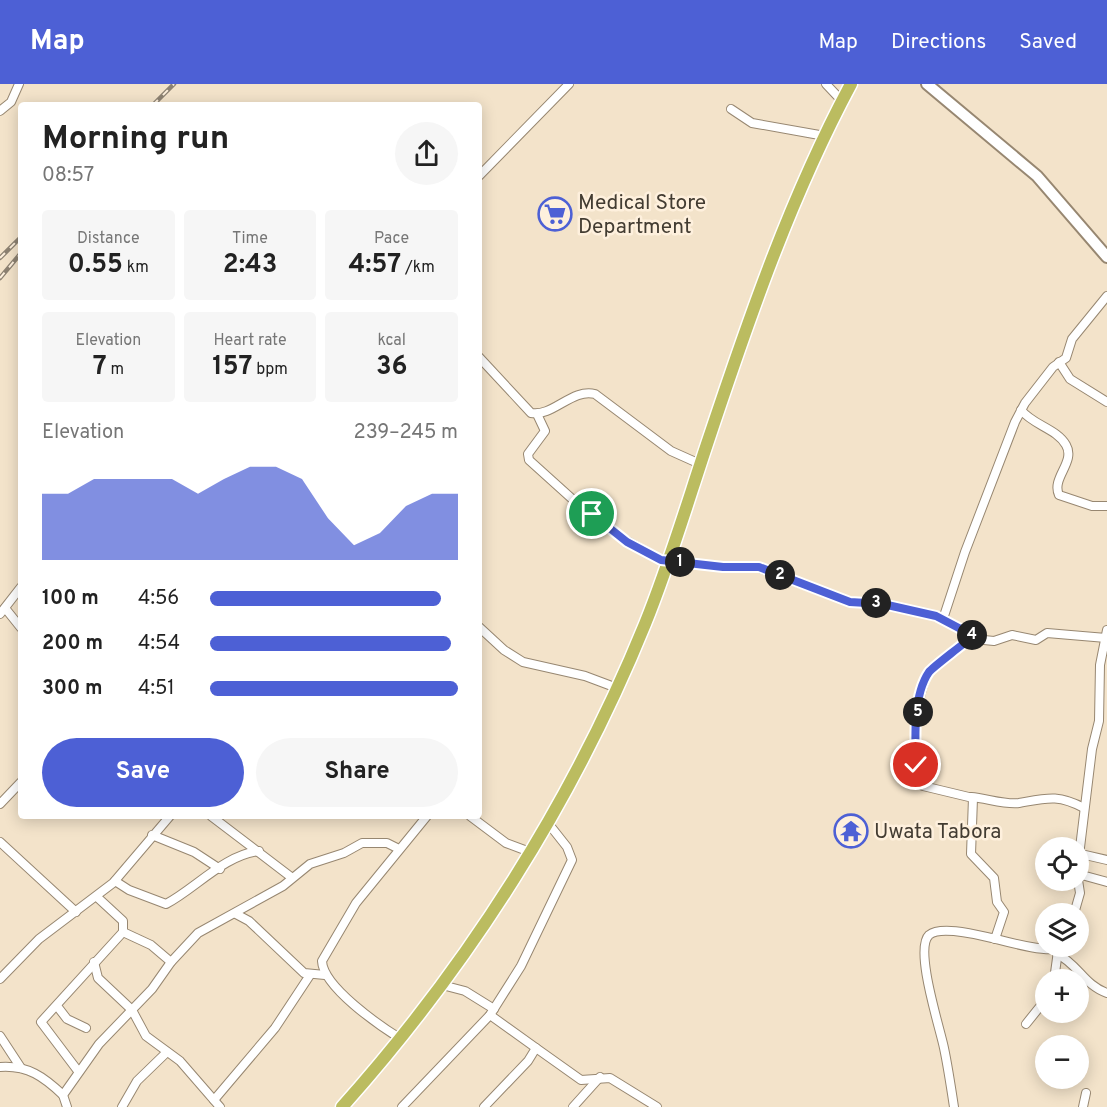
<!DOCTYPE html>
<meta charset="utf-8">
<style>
body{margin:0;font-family:Overpass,sans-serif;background:#f6f6f6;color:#222;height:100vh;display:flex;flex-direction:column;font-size:22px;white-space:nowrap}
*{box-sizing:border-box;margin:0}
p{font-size:20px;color:#767676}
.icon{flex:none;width:33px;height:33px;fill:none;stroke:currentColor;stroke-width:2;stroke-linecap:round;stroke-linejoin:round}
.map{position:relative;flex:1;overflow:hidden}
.drawer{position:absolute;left:18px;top:18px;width:464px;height:717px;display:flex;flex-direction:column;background:#fff;border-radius:6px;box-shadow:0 3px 15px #0003}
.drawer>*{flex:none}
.fabs{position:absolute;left:1035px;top:753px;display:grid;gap:12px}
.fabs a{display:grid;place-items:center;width:54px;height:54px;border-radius:50%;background:#fff;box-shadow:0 3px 15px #0003;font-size:30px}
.pin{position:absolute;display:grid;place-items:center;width:51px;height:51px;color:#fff;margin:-26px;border:3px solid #fff;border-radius:50%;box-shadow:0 2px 6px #0007}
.km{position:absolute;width:30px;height:30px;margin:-15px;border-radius:50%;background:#222;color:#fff;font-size:16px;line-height:30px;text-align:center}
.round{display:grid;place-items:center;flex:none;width:63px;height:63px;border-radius:32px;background:#f6f6f6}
.headline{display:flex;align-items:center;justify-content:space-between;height:102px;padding:0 24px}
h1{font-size:33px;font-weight:700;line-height:45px}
.stats{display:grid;grid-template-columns:repeat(3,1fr);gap:9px;height:102px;padding:6px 24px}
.stats div{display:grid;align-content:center;border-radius:6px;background:#f6f6f6;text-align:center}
.stats b{font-size:26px;font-weight:700}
.stats small{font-size:16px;font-weight:400}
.stats p{font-size:16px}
.chart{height:168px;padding:12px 24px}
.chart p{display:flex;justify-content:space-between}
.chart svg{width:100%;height:108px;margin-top:6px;fill:#4d60d5;opacity:.7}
.cta{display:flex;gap:12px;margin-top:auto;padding:12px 24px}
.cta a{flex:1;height:69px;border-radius:36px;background:#4d60d5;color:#fff;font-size:24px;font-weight:700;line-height:69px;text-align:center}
.cta a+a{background:#f6f6f6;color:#222}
ul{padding:0 24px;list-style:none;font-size:20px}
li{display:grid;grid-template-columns:96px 72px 1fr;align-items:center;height:45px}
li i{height:15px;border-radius:8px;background:#4d60d5}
header{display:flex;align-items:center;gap:36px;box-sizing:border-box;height:84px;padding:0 30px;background:#4d60d5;color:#fff}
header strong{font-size:28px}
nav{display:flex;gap:33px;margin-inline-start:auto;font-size:21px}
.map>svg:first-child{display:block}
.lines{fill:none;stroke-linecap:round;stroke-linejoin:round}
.minor-casing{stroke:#978771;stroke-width:10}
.secondary-casing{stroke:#978771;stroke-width:14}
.trunk-casing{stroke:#fff;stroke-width:15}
.minor{stroke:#fff;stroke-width:8}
.secondary{stroke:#fff;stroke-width:10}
.trunk{stroke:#bbbc60;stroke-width:12}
.rail-casing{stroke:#8d8272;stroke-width:4.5}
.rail{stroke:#fef0dd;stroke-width:2;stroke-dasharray:7;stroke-linecap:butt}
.route-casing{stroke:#fff;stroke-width:12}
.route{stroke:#4d60d5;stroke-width:8}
.labels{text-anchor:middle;stroke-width:5;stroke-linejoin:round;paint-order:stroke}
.poi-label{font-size:21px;fill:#433c32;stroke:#fef0dd;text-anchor:start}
</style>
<header>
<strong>Map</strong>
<nav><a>Map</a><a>Directions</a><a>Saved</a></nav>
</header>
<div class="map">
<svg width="1107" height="1023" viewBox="0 0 1107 1023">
<rect width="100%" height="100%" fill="#f3e3ca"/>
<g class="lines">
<defs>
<g id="minor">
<polyline points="826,0 842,17"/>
<polyline points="731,25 752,39 825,52"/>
<polyline points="0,27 11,18 19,0"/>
<polyline points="478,93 569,0"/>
<path d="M478,272l53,57c22,4 41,-25 64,-19l76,57 29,13"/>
<polyline points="1059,278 1070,295 1107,318"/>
<path d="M1021,326c12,15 36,19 45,35 10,17 -15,33 -7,50l33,11h15"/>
<polyline points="537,330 545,347 528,370 529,376 580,422 622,454 661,476 723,483 757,483 850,518 883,520 935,532 984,556 994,557 1012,551 1036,556 1047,549 1106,554"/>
<polyline points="5,524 21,544"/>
<polyline points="0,530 21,503"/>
<polyline points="943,535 965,468 1015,338 1025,319 1053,283 1066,274 1072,255 1107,212"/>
<polyline points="478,542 504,566 523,578 585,592 617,604"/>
<path d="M974,552c-6,4 -41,31 -44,35 -15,19 -21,96 -7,115l50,12 -2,56 23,24 3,24 7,10 -9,27"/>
<path d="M971,713c15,1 34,8 48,6 28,-5 39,-9 65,5"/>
<polyline points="0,720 21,698"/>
<polyline points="211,732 291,793"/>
<polyline points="470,732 506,759 530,768"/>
<polyline points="152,751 194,768 220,785"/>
<polyline points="0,758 76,828"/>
<polyline points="1081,770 1107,776"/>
<polyline points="1078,780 1092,665 1099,637 1100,581 1107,546"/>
<polyline points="1078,790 1107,798"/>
<path d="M115,797l14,9 37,14c29,-15 58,-49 93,-53"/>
<polyline points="236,830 249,837 304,889 325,891"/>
<polyline points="1074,830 1080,809 1078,796"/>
<polyline points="123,848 151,861 171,878"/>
<path d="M1057,870c21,10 27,31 50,39"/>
<polyline points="94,878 98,894 132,926 146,952 180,977 220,1023"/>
<polyline points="0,895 39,855 113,799 170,732"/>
<polyline points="1054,896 1058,867"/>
<polyline points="442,901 465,907 494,925"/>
<polyline points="57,922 67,935 86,944"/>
<polyline points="1026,940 1046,915"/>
<polyline points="0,952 21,984"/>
<path d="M401,955c-21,-13 -78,-52 -79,-78l34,-58 71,-87"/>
<polyline points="536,964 581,996 610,994 657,1023"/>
<path d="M0,983c28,-2 44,10 63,28"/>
<polyline points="78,987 41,938 123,848 123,837 97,813"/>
<polyline points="214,1016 275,944 310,891"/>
<polyline points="67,1023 63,1011 99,960 152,905 171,878 198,849 283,802 310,780 344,769 362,759 387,759 399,765"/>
<polyline points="122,1023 137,997 167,968"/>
<polyline points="402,1023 490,931 521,882 572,776 567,763 548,739"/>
<polyline points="484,1023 528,977 536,964 490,931"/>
<polyline points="573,1023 600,993"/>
<path d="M954,1023c-3,-20 -6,-40 -10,-59 -4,-20 -30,-99 -15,-113 12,-10 49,0 63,3 16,4 54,15 68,10"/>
<polyline points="1083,1023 1086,1009"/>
</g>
<polyline id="secondary" points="927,0 1037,92 1107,173"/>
<path id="trunk" d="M342,1023c127,-142 231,-306 303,-483 24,-59 42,-120 62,-180 41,-123 83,-246 144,-360"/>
</defs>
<use href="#minor" class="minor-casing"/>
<use href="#secondary" class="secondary-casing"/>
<use href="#trunk" class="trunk-casing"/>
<use href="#minor" class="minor"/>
<use href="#secondary" class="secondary"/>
<use href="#trunk" class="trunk"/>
<defs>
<g id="rail">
<polyline points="153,21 174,0"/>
<polyline points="0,174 21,153"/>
<polyline points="0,194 21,169"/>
</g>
</defs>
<use href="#rail" class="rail-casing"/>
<use href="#rail" class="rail"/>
</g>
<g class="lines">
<defs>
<path id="route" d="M592,430l35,28 34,18 62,7h36l91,35 33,2 53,12 38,20c-6,4 -42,32 -45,36 -16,23 -14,66 -13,93"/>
</defs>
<use href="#route" class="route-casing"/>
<use href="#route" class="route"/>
</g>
<defs>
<symbol id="supermarket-ring" viewBox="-11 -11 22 22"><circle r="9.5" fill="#fef0dd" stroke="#4d60d5" stroke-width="1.5"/><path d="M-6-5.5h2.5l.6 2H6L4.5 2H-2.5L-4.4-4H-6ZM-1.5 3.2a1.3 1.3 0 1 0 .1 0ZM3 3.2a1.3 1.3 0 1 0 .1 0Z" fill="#4d60d5"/></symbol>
<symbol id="temple-ring" viewBox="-11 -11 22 22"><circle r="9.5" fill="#fef0dd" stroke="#4d60d5" stroke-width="1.5"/><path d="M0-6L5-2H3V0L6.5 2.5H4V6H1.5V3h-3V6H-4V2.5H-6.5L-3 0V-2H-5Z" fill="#4d60d5"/></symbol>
</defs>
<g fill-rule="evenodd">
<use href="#supermarket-ring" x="536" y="111" width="38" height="38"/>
<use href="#temple-ring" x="832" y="728" width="38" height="38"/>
</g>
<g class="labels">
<g class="poi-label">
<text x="578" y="125">Medical Store<tspan x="578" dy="24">Department</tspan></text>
<text x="874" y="754">Uwata Tabora</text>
</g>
</g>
</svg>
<div class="fabs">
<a><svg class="icon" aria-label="locate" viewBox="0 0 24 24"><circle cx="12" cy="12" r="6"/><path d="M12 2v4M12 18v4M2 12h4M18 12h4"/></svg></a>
<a><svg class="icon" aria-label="layers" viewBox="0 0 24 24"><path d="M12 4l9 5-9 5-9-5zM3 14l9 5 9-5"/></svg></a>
<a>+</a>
<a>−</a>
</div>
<div class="pin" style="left:592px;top:430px;background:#1e9e55"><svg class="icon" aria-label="arrive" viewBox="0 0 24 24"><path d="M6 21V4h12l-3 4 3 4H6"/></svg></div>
<div class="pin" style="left:916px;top:681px;background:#d93025"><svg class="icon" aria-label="check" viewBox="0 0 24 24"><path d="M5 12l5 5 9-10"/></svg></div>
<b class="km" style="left:680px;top:478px">1</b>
<b class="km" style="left:780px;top:491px">2</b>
<b class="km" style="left:876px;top:519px">3</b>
<b class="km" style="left:972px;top:551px">4</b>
<b class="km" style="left:918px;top:628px">5</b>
<section class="drawer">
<div class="headline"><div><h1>Morning run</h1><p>08:57</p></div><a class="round"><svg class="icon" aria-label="share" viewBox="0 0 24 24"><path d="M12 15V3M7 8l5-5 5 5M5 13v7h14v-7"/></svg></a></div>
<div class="stats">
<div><p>Distance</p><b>0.55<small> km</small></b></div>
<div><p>Time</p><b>2:43</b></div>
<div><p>Pace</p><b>4:57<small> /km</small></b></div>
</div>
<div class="stats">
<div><p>Elevation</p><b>7<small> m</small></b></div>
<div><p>Heart rate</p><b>157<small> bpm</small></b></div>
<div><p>kcal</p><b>36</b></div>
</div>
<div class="chart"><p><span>Elevation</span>239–245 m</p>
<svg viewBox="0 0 160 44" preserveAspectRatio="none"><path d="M0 44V17L10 17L20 11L30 11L40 11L50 11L60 17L70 11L80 6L90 6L100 11L110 27L120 38L130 33L140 22L150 17L160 17V44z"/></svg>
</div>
<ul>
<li><b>100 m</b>4:56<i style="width:93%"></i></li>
<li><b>200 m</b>4:54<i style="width:97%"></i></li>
<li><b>300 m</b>4:51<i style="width:100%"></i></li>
</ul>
<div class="cta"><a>Save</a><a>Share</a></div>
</section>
</div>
